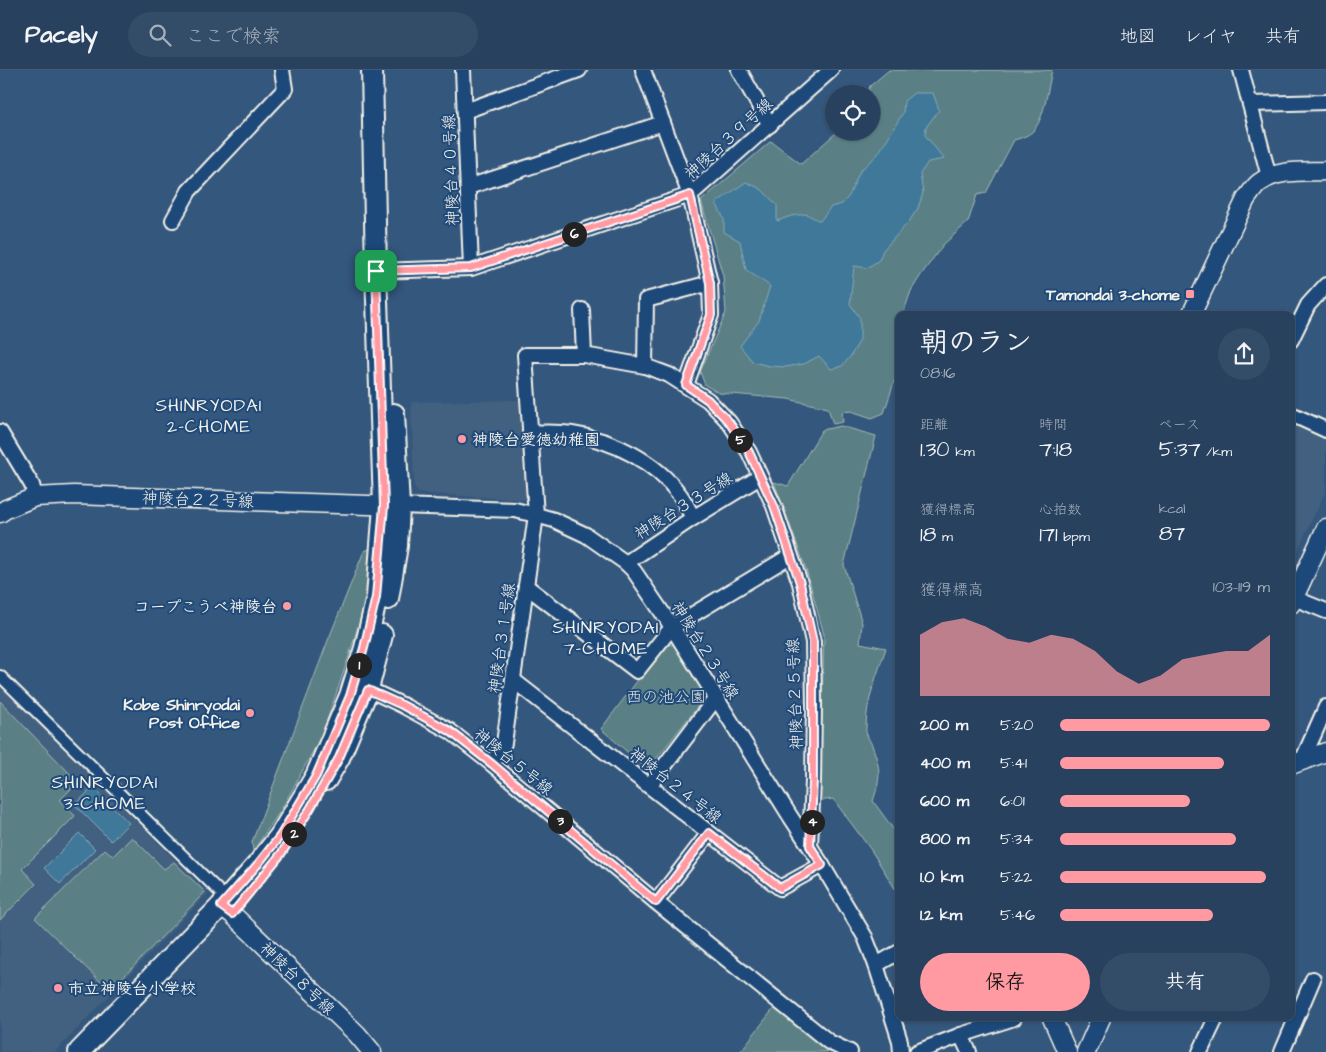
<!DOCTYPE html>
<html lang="ja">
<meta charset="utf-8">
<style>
body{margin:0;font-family:"Architects Daughter","Klee One",sans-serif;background:#334c67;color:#f1f3f6;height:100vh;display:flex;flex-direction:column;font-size:19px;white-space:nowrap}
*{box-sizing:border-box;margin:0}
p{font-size:16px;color:#a4afbc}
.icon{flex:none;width:28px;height:28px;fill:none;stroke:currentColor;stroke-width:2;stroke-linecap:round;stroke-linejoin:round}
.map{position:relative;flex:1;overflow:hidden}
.drawer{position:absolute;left:895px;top:241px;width:400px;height:710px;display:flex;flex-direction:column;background:#27415e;border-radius:10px;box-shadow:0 1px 4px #0004,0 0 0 1px #435a73}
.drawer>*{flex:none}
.fabs{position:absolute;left:825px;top:15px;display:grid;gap:10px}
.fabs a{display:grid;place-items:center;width:55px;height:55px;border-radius:50%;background:#27415e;box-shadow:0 1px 4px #0004,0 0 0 1px #435a73;font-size:25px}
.pin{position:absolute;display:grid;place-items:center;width:42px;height:42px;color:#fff;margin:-21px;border-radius:10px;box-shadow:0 2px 8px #0006}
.km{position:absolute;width:25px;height:25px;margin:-12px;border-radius:50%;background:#222;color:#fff;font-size:14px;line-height:25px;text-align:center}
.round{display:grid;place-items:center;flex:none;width:52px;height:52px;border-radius:26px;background:#334c67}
.headline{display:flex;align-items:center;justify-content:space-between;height:85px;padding:0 25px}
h1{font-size:28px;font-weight:600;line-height:38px}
.metrics{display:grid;grid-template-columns:repeat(3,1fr);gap:8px;height:85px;padding:5px 25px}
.metrics div{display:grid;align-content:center}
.metrics b{font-size:21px;font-weight:600}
.metrics small{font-size:14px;font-weight:400}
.metrics p{font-size:14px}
.chart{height:140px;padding:10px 25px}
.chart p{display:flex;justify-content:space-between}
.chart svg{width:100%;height:90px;margin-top:5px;fill:#ff9aa2;opacity:.7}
.primary-button{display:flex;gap:10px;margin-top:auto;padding:10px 25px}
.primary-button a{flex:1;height:58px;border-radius:30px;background:#ff9aa2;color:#111;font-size:20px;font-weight:600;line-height:58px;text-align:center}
.primary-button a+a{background:#334c67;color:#f1f3f6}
ul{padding:0 25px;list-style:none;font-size:16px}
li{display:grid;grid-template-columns:80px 60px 1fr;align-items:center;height:38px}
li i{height:12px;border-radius:6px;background:#ff9aa2}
header{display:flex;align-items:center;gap:30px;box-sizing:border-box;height:70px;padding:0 25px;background:#27415e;border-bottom:1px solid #435a73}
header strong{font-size:24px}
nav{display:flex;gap:28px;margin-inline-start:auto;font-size:18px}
.search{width:350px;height:45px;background:#334c67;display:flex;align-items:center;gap:12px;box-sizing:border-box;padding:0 18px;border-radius:28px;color:#a4afbc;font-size:19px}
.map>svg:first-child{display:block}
.built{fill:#43607f}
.green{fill:#5a8085;stroke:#a7b8b6}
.water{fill:#3f7899;stroke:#87a8b9}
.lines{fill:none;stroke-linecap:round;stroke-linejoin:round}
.pedestrian-casing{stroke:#f4f1e8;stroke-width:14}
.minor-casing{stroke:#f4f1e8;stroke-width:18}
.tertiary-casing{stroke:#f4f1e8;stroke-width:21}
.secondary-casing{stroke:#f4f1e8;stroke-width:24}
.pedestrian{stroke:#1f4a7a;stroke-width:10}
.minor{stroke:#1f4a7a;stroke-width:14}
.tertiary{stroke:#1f4a7a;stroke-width:18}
.secondary{stroke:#1f4a7a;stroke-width:20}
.route-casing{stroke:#fff;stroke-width:10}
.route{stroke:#ff9aa2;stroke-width:6}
.poi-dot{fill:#ff9aa2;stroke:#1f4a7a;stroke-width:2}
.labels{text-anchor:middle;stroke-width:4;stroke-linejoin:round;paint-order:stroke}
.street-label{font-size:16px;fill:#f4f1e8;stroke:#1f4a7a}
.poi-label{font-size:16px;font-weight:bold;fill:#f4f1e8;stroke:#1f4a7a;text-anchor:end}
.park-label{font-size:16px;fill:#dde0d9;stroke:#1f4a7a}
.neighbourhood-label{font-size:18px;letter-spacing:1px;fill:#f4f1e8;stroke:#1f4a7a}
</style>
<header>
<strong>Pacely</strong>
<div class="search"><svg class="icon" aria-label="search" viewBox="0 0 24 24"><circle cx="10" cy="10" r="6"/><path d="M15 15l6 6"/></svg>ここで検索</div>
<nav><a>地図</a><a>レイヤ</a><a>共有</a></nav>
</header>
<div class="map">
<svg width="1326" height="982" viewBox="0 0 1326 982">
<rect width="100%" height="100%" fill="#34577d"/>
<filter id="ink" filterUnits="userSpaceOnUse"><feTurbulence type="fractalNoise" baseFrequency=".02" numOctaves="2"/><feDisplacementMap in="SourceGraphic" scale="10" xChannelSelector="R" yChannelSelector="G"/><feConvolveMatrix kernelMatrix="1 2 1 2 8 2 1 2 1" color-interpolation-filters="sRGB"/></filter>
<g filter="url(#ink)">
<g class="built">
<polygon points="519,330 527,427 523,430 418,423 414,416 411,332"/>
<polygon points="1291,352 1326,368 1326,421 1291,494"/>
<polygon points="0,614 208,823 55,982 0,982"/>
</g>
<g class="green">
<path d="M889,0h163c-4,18 -7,44 -17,59 -5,6 -13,9 -21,11l-28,53 -9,2 -9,27 -25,23 -22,30 -10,16 -7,20 2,4h-7v52l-15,46 -12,5 -21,-7 -9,1 1,10 -10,2 -5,-16 -40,-9 -69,-6 -14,-8 -5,-13 26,-60 -3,-36 -22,-75 70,-60 30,23 37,-33h33v-37h-4l3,-8z"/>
<path d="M841,356l35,10 -32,129 18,58 -2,20 26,5c-8,25 -20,52 -20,79 -1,6 3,12 6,18 9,24 9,33 1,56l26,36v58l-28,-45 -38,-51 -14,2 5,-166 -18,-66 -32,-87 14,4 34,-56z"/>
<polygon points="372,478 368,513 362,544 347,592 322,665 281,740 253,781 252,772 327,573 364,481"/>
<polygon points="665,574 675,575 703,619 703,630 652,694 641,694 601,659"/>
<polygon points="0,631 78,712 60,730 75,746 22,799 36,814 0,850"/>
<polygon points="132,767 164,799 174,792 205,822 110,921 35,848 105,779 113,786"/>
<polygon points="774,938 831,982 740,982"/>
</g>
<g class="water">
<polygon points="914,23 933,23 939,40 926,57 925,65 944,89 928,92 920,104 923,123 918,138 908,153 883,180 879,190 867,198 854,196 850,234 860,248 860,270 850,287 842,296 831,299 819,286 804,294 785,297 769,296 753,292 740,276 759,251 770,216 746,200 740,171 724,162 724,149 716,133 746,112 761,119 777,135 777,151 791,146 806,144 820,151 831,137 842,134 849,126 860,101 878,84 903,43 904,31"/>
<polygon points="93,717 129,753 111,771 75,735"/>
<polygon points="79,763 95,779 60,814 44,798"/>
</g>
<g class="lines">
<defs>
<polyline id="pedestrian" points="0,606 227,829"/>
<g id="minor">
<polyline points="463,0 471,198"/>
<polyline points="643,0 690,125 710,213 711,245 686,315"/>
<polyline points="739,0 770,55"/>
<polyline points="1241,0 1269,107"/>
<polyline points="1250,34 1326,32"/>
<polyline points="465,41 579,0"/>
<polyline points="468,117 663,53"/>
<polyline points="173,150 189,121 285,19 282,0"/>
<polyline points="376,201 471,198 690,125 831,0"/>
<polyline points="582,240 584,285"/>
<polyline points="1291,270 1308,235 1326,215"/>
<polyline points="645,296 646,230 710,213"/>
<polyline points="1291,344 1326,360"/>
<polyline points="0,362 32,415 35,427"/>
<path d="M530,362c14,1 29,0 42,2 41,6 83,27 108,61 5,7 9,15 13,23"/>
<polyline points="399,436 515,440 536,445 554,450 586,465 626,493 634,501 672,557 790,746 822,795 865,867 876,895 900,971 901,982"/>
<polyline points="626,493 693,448 760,407"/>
<polyline points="526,516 637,601 672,557 790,486"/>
<polyline points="1294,528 1326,541"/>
<polyline points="513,610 780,818 822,795"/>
<polyline points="360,618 368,619 402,635 450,661 492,694 656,832 829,972 850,982"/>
<polyline points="1302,691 1326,637"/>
<polyline points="492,694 504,673 536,445 525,285 584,285 645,296 669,305 708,330 729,352 749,382 774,436 800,513 813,572 814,635 813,711 810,776"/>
<polyline points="649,716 716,628"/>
<polyline points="656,832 709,763"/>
<polyline points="876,895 899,882"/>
<polyline points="917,982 961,965"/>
<polyline points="969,982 961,965 1014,948"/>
<polyline points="1200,982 1216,948"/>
<polyline points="1282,982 1313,909"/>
</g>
<g id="tertiary">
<path d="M1191,245l55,-116c4,-5 8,-12 13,-16 18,-14 45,-11 67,-12"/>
<polyline points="0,443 6,439 35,427 74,425 398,436"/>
<polyline points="1291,534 1326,458"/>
<polyline points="1291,695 1326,682"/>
<polyline points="221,836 232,844 357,964 372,982"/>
<polyline points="1052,948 1067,982"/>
<polyline points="1086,982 1101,948"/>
</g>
<g id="secondary">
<polyline points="388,529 397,476 399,436 394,344"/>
<polyline points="326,710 339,688 368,619 382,565"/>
<polyline points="79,982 221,836 258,794 280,766 316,706 350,626 365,578 377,527 384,436 376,201 372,0"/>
</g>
</defs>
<use href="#pedestrian" class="pedestrian-casing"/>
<use href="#minor" class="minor-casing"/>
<use href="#tertiary" class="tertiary-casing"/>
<use href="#secondary" class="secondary-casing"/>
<use href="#pedestrian" class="pedestrian"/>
<use href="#minor" class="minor"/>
<use href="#tertiary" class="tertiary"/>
<use href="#secondary" class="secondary"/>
</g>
</g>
<g class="lines" filter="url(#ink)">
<defs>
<polygon id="route" points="690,125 710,213 711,245 686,315 708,330 729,352 749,382 774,436 800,513 813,572 813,711 810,776 822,795 780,818 709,763 656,832 492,694 450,661 402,635 368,620 339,688 310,739 281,784 232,844 221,836 258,794 280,766 316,706 350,626 364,578 376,527 384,436 376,201 471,198"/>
</defs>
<use href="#route" class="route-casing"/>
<use href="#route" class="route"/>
</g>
<g class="poi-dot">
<rect x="1185" y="219" width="10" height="10" rx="2.5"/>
<circle cx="462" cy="369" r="5"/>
<circle cx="287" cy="536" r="5"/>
<circle cx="250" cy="643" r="5"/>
<circle cx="58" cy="918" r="5"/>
</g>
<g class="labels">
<g class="street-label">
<text transform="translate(728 68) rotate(-42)" y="6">神陵台３９号線</text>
<text transform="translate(450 100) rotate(-92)" y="6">神陵台４０号線</text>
<text transform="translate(198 429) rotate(2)" y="6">神陵台２２号線</text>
<text transform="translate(683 435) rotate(-32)" y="6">神陵台３３号線</text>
<text transform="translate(501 568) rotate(-82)" y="6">神陵台３１号線</text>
<text transform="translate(706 580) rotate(58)" y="6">神陵台２３号線</text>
<text transform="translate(794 624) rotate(-92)" y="6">神陵台２５号線</text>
<text transform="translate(514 691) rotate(39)" y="6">神陵台５号線</text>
<text transform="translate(676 715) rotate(38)" y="6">神陵台２４号線</text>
<text transform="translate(298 908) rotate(44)" y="6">神陵台８号線</text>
</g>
<g class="poi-label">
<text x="1180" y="230">Tamondai 3-chome</text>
<text x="472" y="375" text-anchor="start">神陵台愛徳幼稚園</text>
<text x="277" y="542">コープこうべ神陵台</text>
<text x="240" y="640">Kobe Shinryodai<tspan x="240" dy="18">Post Office</tspan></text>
<text x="68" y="924" text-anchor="start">市立神陵台小学校</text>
</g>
<g class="park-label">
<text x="666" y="632">西の池公園</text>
</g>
<g class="neighbourhood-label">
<text x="209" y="341">SHINRYODAI<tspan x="209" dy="21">2-CHOME</tspan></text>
<text x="606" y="563">SHINRYODAI<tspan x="606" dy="21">7-CHOME</tspan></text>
<text x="105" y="718">SHINRYODAI<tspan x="105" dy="21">3-CHOME</tspan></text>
</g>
</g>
</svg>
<div class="fabs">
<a><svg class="icon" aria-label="locate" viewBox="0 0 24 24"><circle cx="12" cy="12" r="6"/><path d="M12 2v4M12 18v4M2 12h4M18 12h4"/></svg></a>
</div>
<div class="pin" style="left:376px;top:201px;background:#1e9e55"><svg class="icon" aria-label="arrive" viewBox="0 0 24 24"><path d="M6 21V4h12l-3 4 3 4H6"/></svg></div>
<b class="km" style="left:359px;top:595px">1</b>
<b class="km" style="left:294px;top:764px">2</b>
<b class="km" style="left:560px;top:751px">3</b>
<b class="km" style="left:812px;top:752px">4</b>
<b class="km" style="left:740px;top:370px">5</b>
<b class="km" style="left:574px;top:164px">6</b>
<section class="drawer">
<div class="headline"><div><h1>朝のラン</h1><p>08:16</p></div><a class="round"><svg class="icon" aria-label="share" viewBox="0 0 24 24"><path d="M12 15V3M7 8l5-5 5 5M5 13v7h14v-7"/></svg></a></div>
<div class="metrics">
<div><p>距離</p><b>1.30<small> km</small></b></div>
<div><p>時間</p><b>7:18</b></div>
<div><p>ペース</p><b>5:37<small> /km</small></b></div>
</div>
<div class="metrics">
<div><p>獲得標高</p><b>18<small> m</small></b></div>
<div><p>心拍数</p><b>171<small> bpm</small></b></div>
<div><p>kcal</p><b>87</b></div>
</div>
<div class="chart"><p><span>獲得標高</span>103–119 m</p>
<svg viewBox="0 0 160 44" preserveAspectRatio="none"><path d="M0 44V14L10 8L20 6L30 10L40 16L50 18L60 14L70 16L80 22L90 32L100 38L110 34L120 26L130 24L140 22L150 22L160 14V44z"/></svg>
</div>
<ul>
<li><b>200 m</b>5:20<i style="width:100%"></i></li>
<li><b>400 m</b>5:41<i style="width:78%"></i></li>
<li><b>600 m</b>6:01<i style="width:62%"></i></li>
<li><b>800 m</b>5:34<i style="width:84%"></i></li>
<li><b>1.0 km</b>5:22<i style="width:98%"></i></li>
<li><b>1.2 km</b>5:46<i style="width:73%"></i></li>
</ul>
<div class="primary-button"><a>保存</a><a>共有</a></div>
</section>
</div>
